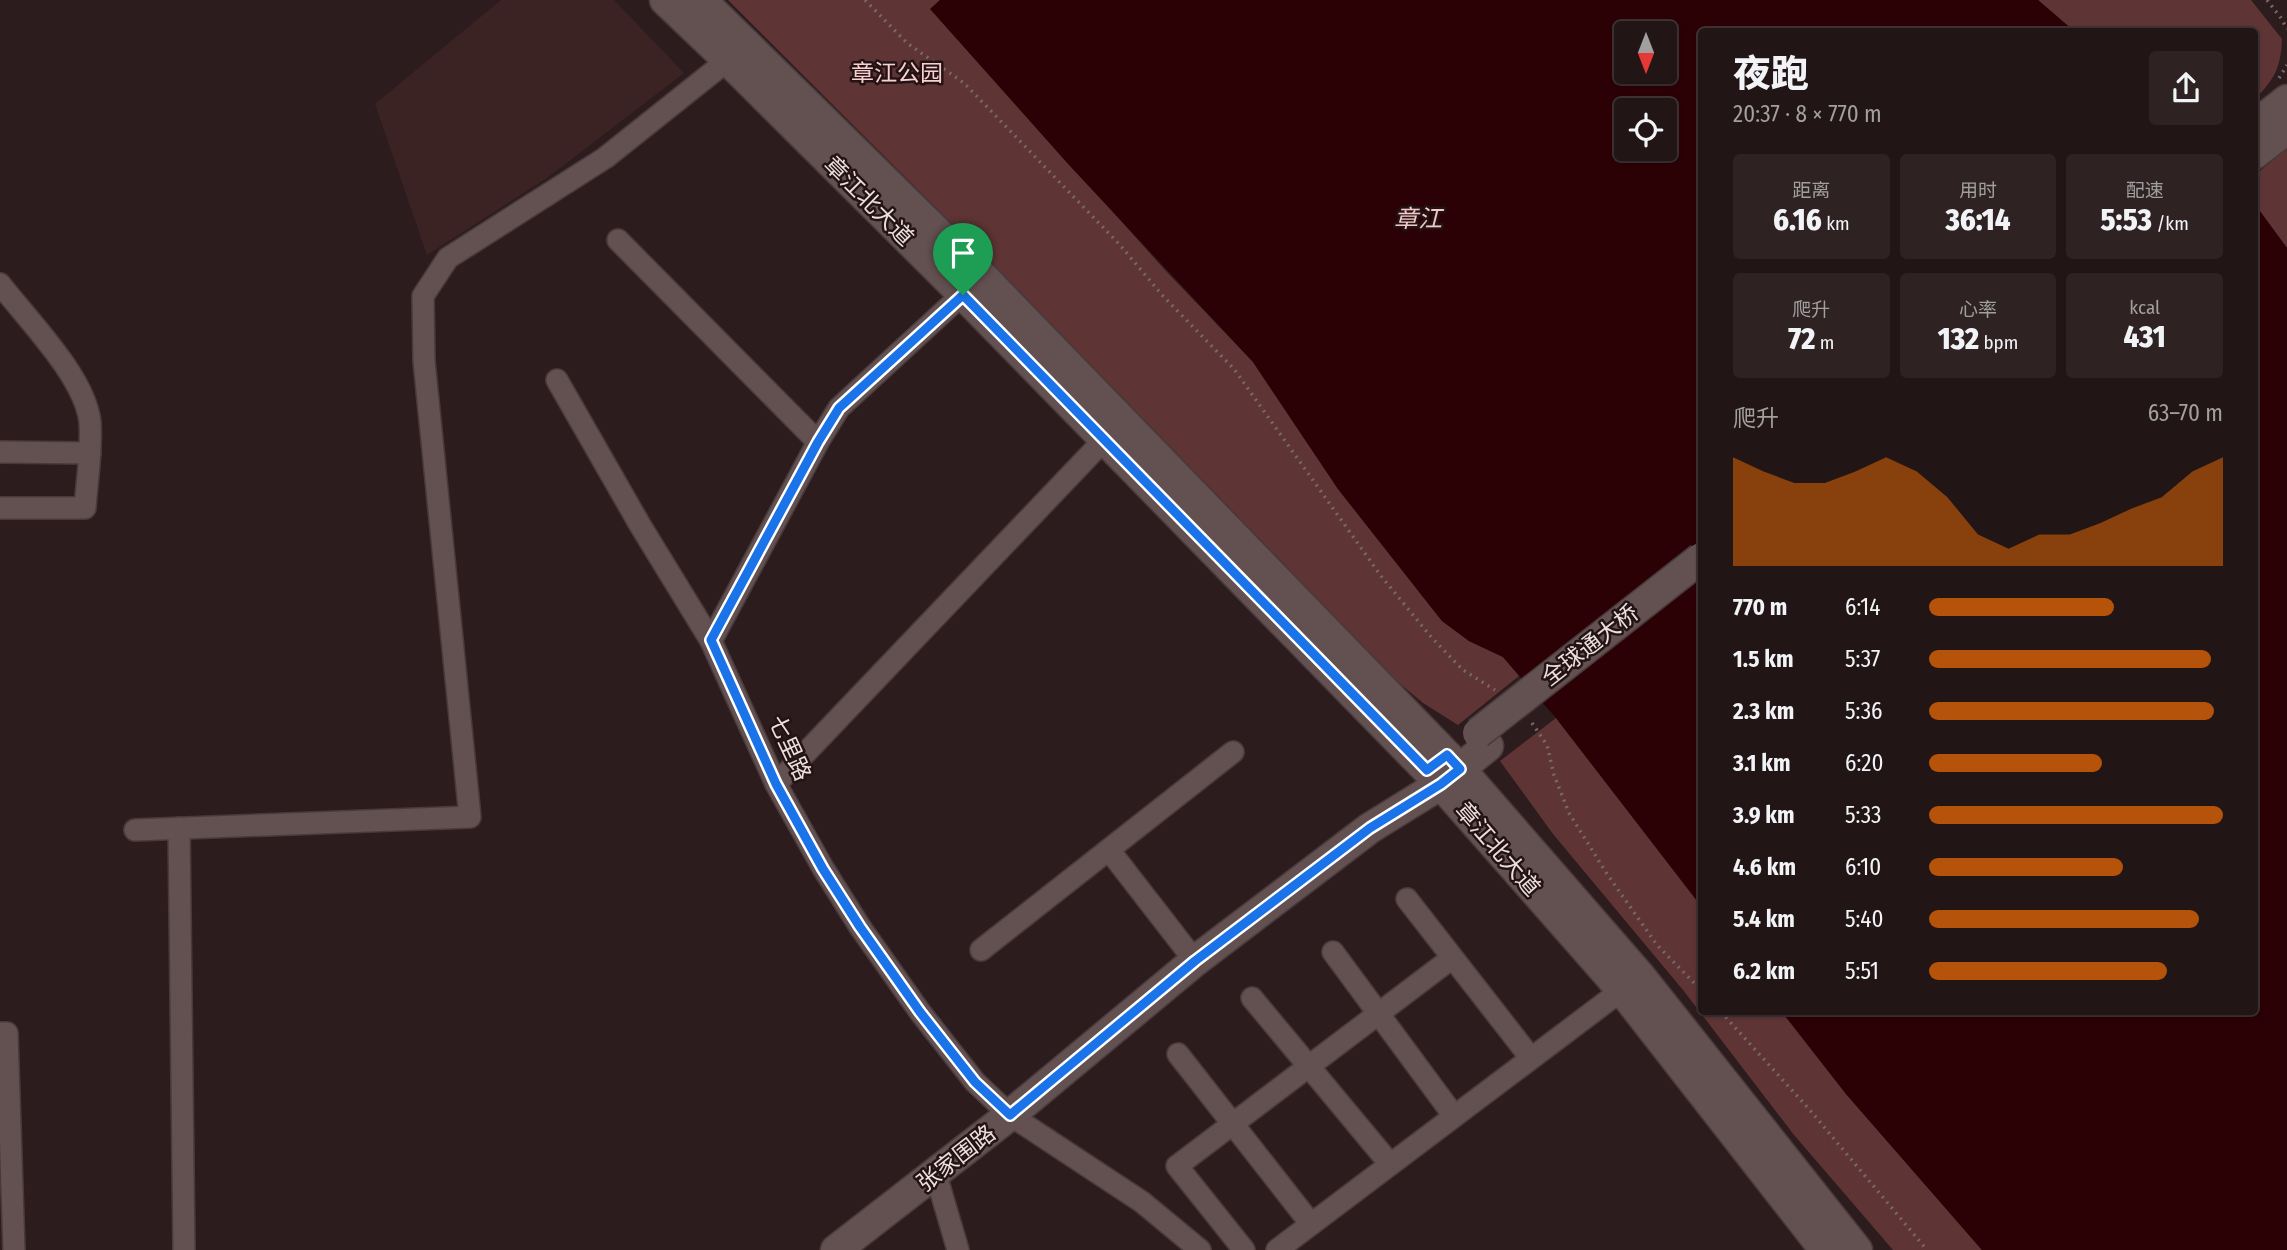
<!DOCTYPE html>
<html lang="zh">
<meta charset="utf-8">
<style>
body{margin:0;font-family:"Fira Sans Condensed","Noto Sans SC",sans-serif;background:#2e2223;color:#f1f3f6;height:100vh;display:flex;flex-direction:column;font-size:26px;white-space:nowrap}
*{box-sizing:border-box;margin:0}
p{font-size:23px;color:#a29fa1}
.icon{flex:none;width:38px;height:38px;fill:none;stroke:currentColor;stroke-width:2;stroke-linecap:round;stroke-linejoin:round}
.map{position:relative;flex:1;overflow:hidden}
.side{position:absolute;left:1698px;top:28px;width:560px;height:987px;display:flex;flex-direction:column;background:#221516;border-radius:7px;box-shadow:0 2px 5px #0004,0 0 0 2px #3f3435}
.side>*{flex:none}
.needle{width:46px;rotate:180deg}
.fabs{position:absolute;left:1614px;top:21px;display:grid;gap:14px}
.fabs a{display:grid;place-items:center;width:63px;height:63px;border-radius:7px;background:#221516;box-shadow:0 2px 5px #0004,0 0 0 2px #3f3435;font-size:35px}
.pin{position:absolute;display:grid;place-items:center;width:60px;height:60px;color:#fff;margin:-72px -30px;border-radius:50% 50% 50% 0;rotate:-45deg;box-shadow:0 0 7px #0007}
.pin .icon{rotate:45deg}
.round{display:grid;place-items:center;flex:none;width:74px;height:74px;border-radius:7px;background:#2e2223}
.overview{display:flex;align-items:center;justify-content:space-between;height:119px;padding:0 35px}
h1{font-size:38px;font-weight:800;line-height:52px}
.figures{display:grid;grid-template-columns:repeat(3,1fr);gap:10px;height:119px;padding:7px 35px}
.figures div{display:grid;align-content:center;border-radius:7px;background:#2e2223;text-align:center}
.figures b{font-size:30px;font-weight:800}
.figures small{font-size:19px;font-weight:400}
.figures p{font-size:19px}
.chart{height:196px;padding:14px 35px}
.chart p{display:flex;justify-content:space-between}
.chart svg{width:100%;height:126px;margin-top:7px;fill:#b45309;opacity:.7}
ul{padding:0 35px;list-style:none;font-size:23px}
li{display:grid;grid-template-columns:112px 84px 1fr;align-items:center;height:52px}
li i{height:18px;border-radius:9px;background:#b45309}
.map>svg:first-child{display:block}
.built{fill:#3b2324}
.green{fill:#5e3435}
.water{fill:#2b0106;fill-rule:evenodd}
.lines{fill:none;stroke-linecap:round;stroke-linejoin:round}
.street-casing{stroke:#483a3b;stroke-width:24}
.secondary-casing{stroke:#483a3b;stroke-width:33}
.path{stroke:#776869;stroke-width:3.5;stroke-dasharray:2 5;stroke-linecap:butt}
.street{stroke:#635050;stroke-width:21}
.secondary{stroke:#635050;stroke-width:30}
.secondary-bridge-casing{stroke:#483a3b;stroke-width:33;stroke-linecap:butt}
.secondary-bridge{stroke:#635050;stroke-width:30}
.route-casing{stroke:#fff;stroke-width:14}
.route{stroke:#1a73e8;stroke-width:9}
.labels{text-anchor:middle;stroke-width:5;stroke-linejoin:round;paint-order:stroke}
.park-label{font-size:23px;fill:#f9cfcf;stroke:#231313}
.street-label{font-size:23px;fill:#ebdfdf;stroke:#231313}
.water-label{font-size:24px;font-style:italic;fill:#f2c8c8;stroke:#231313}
</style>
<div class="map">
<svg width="2287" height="1250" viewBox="0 0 2287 1250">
<rect width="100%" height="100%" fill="#2d1c1d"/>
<polygon class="built" points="501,0 614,0 684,73 547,178 427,255 375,104"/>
<g class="green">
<polygon points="728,0 940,0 931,9 1165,270 1253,362 1338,489 1442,621 1469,641 1503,657 1519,676 1458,725 1423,703 1379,666 1282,562 1006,278"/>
<path d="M2038,0h213l31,39c-1,29 -8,41 -28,61v-68l-180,-1z"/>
<polygon points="2287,148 2287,248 2254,203 2254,176"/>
<polygon points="1556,718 1701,906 1701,1012 1782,1012 1846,1094 1982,1250 1893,1250 1794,1135 1683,990 1553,834 1500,761"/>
</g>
<g class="water">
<path d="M940,0h1098l36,31 -373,1v874l-145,-188 -53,-61 -34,-16 -27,-20 -104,-132 -85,-127 -184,-197 -139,-156zM1626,33h38v39h-38zM1626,110h38v39h-38z"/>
<polygon points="2254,203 2287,248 2287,1250 1982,1250 1846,1094 1782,1012 2254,1012"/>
</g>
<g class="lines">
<defs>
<g id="street">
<polyline points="618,240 818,442"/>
<path d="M0,284c28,36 85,93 90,138 2,29 -3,58 -5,86h-85"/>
<polyline points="557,380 640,525 711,641 776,784 823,868 860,927 920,1012 975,1082 1010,1115 1142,1202 1200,1250"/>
<polyline points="0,452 90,453"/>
<polyline points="711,641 818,442 839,408 963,294"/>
<polyline points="776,784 1105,439"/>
<polyline points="179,828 184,1250"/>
<polyline points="135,830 470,817 424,361 423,296 448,258 605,158 728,60"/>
<polyline points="1109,850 1195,961"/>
<polyline points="1407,899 1530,1057"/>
<polyline points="981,950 1233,752"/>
<polyline points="1333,952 1454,1116"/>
<polyline points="1252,998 1390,1164"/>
<polyline points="0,1033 7,1033 14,1250"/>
<polyline points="1178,1054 1311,1224"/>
<polyline points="936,1175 958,1250"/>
<polyline points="1244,1250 1177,1166 1452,958"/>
<polyline points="1277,1250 1622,990"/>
</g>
<g id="secondary">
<polyline points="665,0 728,60 963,294 1441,784 1622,990 1825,1250"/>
<polyline points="701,0 983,277 1460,769 1640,976 1857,1250"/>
<polyline points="2254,126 2287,100"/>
<polyline points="2254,154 2287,129"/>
<polyline points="836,1250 1010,1115 1195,961 1370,828 1441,784 1488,746"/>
</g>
</defs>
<use href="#street" class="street-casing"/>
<use href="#secondary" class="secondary-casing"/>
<g class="path">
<polyline points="865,0 907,43 964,83 1120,245 1163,296 1234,369 1381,576 1432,638 1463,670 1495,690"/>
<polyline points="2267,0 2281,18 2287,29"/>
<polyline points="2279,78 2287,65"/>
<polyline points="1532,723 1547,745 1554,775 1569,813 1607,874 1657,945 1701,990"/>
<polyline points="1721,1012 1809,1109 1927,1250"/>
</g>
<use href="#street" class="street"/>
<use href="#secondary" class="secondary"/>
<defs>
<polyline id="secondary-bridge" points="1478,733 1701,558"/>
</defs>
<use href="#secondary-bridge" class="secondary-bridge-casing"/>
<use href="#secondary-bridge" class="secondary-bridge"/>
</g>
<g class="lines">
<defs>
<polygon id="route" points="963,295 1427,770 1447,755 1460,769 1441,784 1370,828 1195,961 1010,1115 975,1082 920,1012 860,927 823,869 776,784 711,640 818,442 839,408"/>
</defs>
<use href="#route" class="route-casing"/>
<use href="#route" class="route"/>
</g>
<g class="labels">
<g class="park-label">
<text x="897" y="81">章江公园</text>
</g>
<g class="street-label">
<text transform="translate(869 201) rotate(45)" y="8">章江北大道</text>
<text transform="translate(1590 645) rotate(-38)" y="8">全球通大桥</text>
<text transform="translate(790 748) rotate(65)" y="8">七里路</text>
<text transform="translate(1498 849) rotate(49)" y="8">章江北大道</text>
<text transform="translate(956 1158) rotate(-38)" y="8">张家围路</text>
</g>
<g class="water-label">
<text x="1418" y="227">章江</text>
</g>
</g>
</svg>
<div class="fabs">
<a><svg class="needle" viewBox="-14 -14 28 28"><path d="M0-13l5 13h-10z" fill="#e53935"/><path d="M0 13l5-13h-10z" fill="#a29fa1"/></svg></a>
<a><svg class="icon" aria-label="locate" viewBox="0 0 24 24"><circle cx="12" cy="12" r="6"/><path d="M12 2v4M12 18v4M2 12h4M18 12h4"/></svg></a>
</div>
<div class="pin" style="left:963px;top:295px;background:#1e9e55"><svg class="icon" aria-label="arrive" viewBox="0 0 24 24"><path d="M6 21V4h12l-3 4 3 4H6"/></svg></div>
<section class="side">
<div class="overview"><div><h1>夜跑</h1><p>20:37 · 8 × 770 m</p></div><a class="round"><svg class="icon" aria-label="share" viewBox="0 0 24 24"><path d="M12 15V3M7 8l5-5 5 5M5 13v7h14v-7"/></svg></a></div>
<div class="figures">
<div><p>距离</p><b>6.16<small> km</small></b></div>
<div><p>用时</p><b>36:14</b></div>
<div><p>配速</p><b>5:53<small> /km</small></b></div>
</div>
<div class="figures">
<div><p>爬升</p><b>72<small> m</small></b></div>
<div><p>心率</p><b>132<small> bpm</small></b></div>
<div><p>kcal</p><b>431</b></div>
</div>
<div class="chart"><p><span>爬升</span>63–70 m</p>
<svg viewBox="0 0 160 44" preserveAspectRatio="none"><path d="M0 44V6L10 11L20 15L30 15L40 11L50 6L60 11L70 20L80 33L90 38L100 33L110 33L120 29L130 24L140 20L150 11L160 6V44z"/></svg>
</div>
<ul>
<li><b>770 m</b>6:14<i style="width:63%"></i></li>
<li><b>1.5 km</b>5:37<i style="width:96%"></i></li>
<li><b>2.3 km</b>5:36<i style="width:97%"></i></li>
<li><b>3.1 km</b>6:20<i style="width:59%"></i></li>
<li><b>3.9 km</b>5:33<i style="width:100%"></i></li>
<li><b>4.6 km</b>6:10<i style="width:66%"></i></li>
<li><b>5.4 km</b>5:40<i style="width:92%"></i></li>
<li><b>6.2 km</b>5:51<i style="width:81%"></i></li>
</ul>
</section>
</div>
